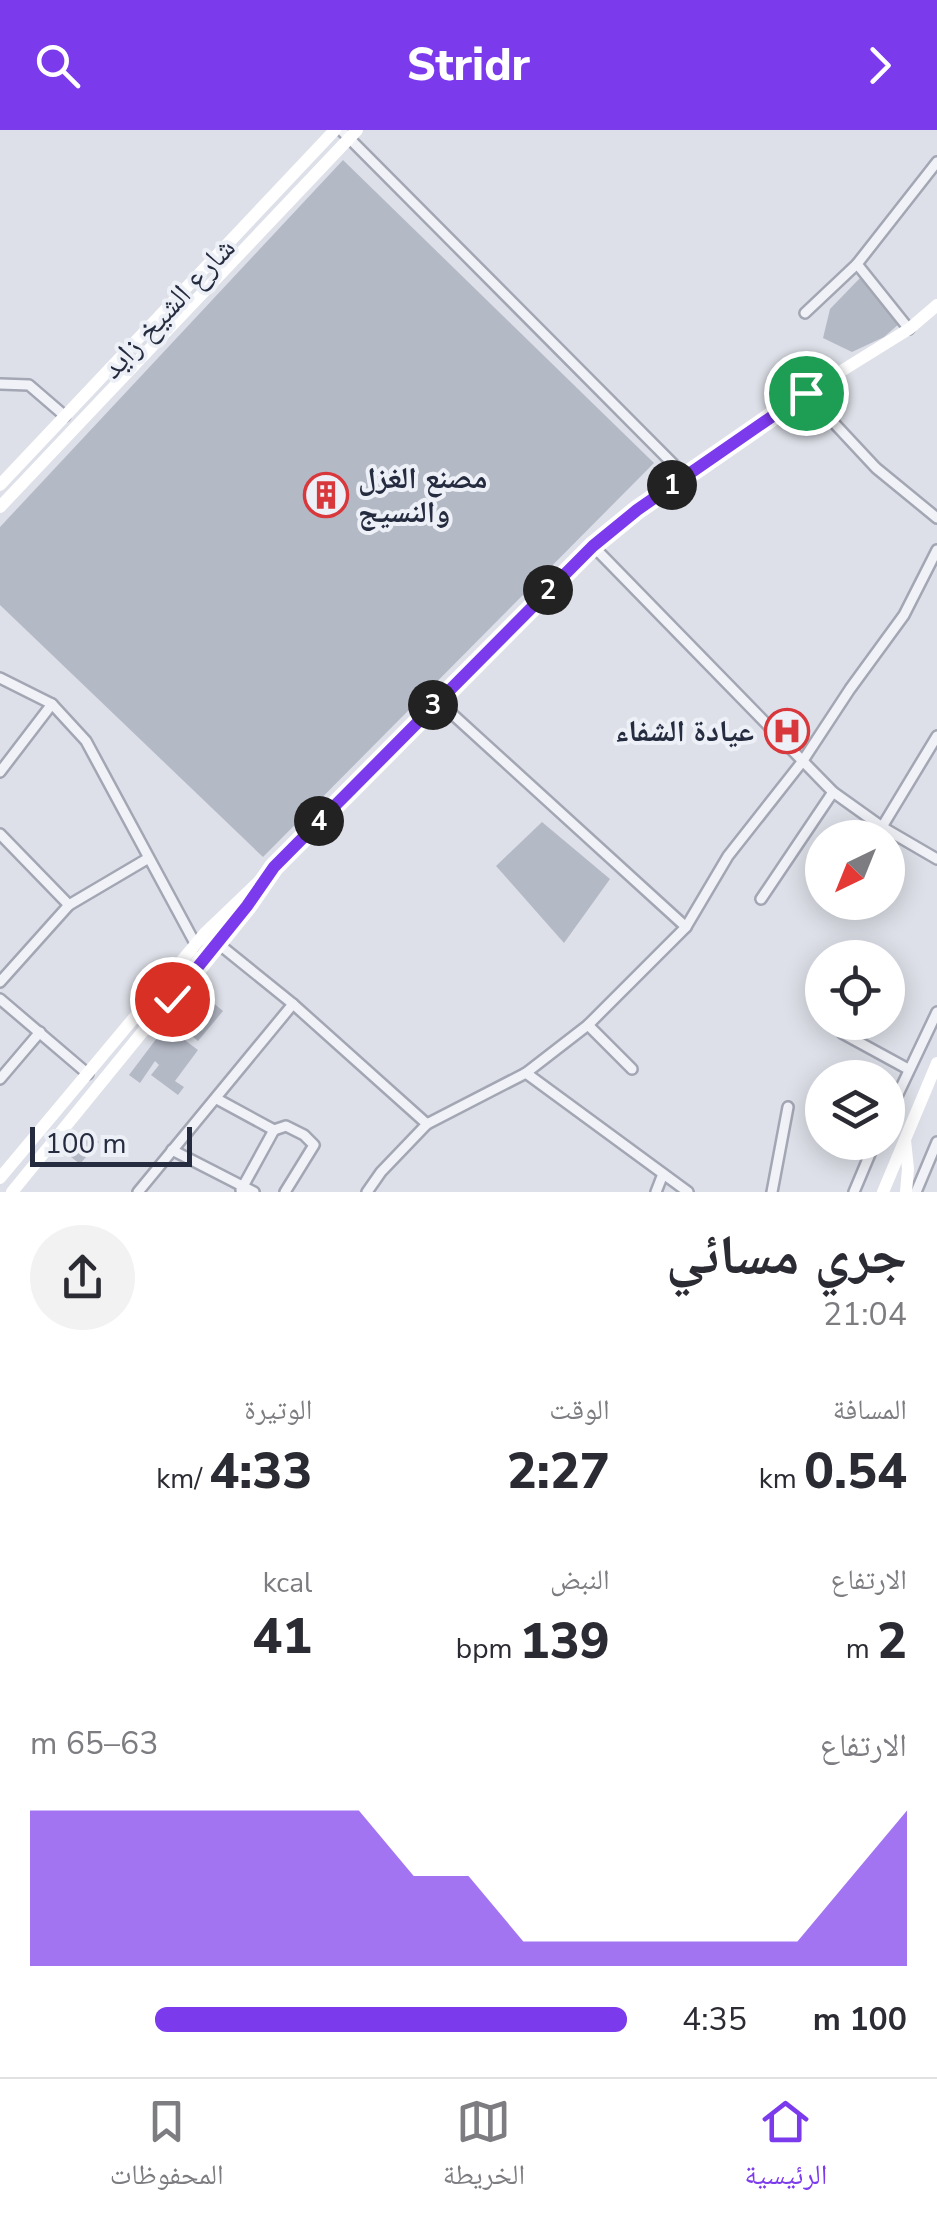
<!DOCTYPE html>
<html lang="ar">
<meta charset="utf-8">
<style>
body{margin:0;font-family:"Nunito Sans","Noto Naskh Arabic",sans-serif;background:#f2f2f3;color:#2b2b33;direction:rtl;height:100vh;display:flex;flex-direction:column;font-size:38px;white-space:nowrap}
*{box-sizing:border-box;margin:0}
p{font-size:32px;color:#7c7c81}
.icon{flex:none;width:55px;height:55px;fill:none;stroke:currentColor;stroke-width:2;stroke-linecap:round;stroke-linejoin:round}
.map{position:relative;height:1062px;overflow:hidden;direction:ltr}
.sheet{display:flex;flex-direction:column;background:#fff;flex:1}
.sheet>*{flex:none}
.needle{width:65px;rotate:223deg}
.tools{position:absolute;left:805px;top:690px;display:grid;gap:20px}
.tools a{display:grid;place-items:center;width:100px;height:100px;border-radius:50%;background:#fff;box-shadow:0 5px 25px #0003;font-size:50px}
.scale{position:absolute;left:30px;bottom:25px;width:162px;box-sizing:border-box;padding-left:10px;border:5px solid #262c40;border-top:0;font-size:28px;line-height:35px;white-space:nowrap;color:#262c40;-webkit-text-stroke:8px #edf0f6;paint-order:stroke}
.pin{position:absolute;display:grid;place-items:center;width:85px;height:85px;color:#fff;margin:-42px;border:5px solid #fff;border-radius:50%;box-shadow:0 2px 10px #0007}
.km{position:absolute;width:50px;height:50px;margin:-25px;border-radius:50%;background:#222;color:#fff;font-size:28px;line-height:50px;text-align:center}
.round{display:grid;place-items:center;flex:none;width:105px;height:105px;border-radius:52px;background:#f2f2f3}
.head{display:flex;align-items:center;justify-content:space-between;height:170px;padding:0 30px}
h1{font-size:55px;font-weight:800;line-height:75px}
.stats{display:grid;grid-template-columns:repeat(3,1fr);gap:15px;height:170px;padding:10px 30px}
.stats div{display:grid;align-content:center}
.stats b{font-size:50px;font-weight:800}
.stats small{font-size:28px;font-weight:400}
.stats p{font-size:28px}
.chart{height:280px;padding:20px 30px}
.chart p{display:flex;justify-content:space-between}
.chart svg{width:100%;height:180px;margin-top:10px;fill:#7c3aed;opacity:.7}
ul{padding:0 30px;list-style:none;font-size:32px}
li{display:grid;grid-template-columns:160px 120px 1fr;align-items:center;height:75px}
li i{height:25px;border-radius:12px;background:#7c3aed}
header{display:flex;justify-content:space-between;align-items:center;height:130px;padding:0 30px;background:#7c3aed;color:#fff;font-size:45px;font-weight:800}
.tabs{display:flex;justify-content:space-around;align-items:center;height:140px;border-top:2px solid #e1e1e2;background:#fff;font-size:28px;color:#7c7c81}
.tabs a{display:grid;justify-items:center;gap:5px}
.tabs .selected{color:#7c3aed}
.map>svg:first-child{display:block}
.building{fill:#b4b9c6}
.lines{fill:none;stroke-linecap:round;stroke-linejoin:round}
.street-casing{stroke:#a3a6b3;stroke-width:14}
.street{stroke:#f1f2f7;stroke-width:9}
.secondary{stroke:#fff;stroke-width:12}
.route-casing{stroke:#fff;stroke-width:20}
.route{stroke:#7c3aed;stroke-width:12}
.labels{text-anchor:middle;stroke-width:8;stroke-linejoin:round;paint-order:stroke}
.street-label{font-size:30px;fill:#262c40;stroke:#edf0f6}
.poi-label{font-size:30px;font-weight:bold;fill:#262c40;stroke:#edf0f6;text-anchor:start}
</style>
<header><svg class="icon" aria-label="forward" viewBox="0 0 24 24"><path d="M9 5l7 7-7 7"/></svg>Stridr<svg class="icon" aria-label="search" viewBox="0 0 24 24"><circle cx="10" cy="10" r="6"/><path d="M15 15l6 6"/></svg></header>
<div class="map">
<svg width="937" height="1062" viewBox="0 0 937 1062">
<rect width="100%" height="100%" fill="#dee0e9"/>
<g class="building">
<polygon points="343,30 654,333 263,727 0,475 0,397"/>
<polygon points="860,148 900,193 884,207 852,222 823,208 830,179"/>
<polygon points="542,692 610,749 564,813 496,736"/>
<polygon points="199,861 223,881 198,911 174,891"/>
<polygon points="166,896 198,920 175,951 184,957 178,965 151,945 159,935 155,931 140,953 129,945"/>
<polygon points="85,1001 99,1012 80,1034 66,1023"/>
</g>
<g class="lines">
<defs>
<g id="street">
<polyline points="341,0 685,346"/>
<polyline points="857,134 937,32"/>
<polyline points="805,183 857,134 909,199"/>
<polyline points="0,254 29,255 65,286"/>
<polyline points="806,263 876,338 937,388"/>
<polyline points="593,416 833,662 882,697 937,729"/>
<polyline points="0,548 52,574 86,611 196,815"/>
<polyline points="438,571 686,797"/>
<polyline points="0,642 52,574"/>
<polyline points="882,697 937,606"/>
<polyline points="0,704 69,775 0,852"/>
<polyline points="761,769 833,662"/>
<polyline points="69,775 147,729"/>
<polyline points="215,811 293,874 427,994"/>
<polyline points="0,869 88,944"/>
<polyline points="588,895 632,939"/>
<polyline points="842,903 908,939"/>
<polyline points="526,943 688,1062"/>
<polyline points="0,949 40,902"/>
<polyline points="217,969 274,1000 286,996 304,1005 314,1015 285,1062"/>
<polyline points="888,985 937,882"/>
<polyline points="172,1020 254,1062"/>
<polyline points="241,1060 274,1000"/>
<polyline points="138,1062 293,874"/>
<polyline points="367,1062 381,1042 427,994 526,943 588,895 686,797 728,726 802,632 850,559 904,485 937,420"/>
<polyline points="656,1062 663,1044"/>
<polyline points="772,1062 788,977"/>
<polyline points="854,1062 875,1012"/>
<polyline points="916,1062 937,1012"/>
</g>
</defs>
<use href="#street" class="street-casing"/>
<use href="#street" class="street"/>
<g class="secondary">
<polyline points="0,355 335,0"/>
<polyline points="0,377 357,0"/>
<polyline points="905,1010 908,1039 906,1062"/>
<polyline points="0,1048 205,803 274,737 593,416 685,346 806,263 909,199 937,175"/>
<polyline points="12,1062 263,754"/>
<polyline points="883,1062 937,933"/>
</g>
</g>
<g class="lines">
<defs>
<polyline id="route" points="172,869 247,776 274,737 593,416 637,380 806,263"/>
</defs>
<use href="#route" class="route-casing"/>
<use href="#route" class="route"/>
</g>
<defs>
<symbol id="building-ring" viewBox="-11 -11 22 22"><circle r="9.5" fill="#edf0f6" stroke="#d8383b" stroke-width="1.5"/><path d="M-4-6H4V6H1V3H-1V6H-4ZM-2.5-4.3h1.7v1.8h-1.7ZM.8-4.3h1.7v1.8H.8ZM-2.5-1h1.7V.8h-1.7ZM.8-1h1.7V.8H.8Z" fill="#d8383b"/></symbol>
<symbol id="hospital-ring" viewBox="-11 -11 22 22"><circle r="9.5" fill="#edf0f6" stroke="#d8383b" stroke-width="1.5"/><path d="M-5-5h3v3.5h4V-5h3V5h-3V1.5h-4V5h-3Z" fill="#d8383b"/></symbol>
</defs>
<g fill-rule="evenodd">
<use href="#building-ring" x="301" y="340" width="50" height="50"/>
<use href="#hospital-ring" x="762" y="576" width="50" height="50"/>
</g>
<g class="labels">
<g class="street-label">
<text transform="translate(168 178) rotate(-47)" y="10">شارع الشيخ زايد</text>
</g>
<g class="poi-label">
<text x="358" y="358">مصنع الغزل<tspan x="358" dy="34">والنسيج</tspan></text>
<text x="754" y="611" text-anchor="end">عيادة الشفاء</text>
</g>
</g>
</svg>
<div class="tools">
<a><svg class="needle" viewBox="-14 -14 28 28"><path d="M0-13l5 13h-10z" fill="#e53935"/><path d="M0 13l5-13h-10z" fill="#7c7c81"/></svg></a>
<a><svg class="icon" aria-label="locate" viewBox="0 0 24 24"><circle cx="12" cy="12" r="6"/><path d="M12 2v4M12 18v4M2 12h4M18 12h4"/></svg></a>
<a><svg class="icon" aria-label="layers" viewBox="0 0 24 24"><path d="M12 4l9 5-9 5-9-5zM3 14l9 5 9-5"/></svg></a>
</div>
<div class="scale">100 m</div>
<div class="pin" style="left:806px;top:263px;background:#1e9e55"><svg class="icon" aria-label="arrive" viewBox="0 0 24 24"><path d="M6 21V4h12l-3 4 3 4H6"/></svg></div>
<div class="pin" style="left:172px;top:869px;background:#d93025"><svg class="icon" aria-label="check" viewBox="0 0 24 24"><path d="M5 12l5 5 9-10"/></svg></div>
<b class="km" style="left:672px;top:355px">1</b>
<b class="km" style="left:548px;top:460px">2</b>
<b class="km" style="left:433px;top:575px">3</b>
<b class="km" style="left:319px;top:691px">4</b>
</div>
<section class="sheet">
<div class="head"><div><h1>جري مسائي</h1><p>21:04</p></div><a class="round"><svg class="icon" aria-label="share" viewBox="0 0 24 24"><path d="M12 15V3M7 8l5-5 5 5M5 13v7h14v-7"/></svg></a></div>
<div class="stats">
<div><p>المسافة</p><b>0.54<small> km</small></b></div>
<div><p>الوقت</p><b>2:27</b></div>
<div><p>الوتيرة</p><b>4:33<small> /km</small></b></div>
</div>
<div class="stats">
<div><p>الارتفاع</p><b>2<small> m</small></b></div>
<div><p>النبض</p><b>139<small> bpm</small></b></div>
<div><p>kcal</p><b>41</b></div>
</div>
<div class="chart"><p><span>الارتفاع</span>63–65 m</p>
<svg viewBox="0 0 160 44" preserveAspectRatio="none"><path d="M0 44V6L10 6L20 6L30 6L40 6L50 6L60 6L70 22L80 22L90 38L100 38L110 38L120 38L130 38L140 38L150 22L160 6V44z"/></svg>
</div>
<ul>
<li><b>100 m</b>4:35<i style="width:79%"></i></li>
</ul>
</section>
<nav class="tabs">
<a class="selected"><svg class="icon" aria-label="home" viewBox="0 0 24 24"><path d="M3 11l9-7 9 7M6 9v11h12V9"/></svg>الرئيسية</a>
<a><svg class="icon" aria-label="map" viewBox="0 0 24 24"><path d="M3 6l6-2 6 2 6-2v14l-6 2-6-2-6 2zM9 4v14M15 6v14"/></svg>الخريطة</a>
<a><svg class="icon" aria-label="saved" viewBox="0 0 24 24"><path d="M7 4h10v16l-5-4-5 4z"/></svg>المحفوظات</a>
</nav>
